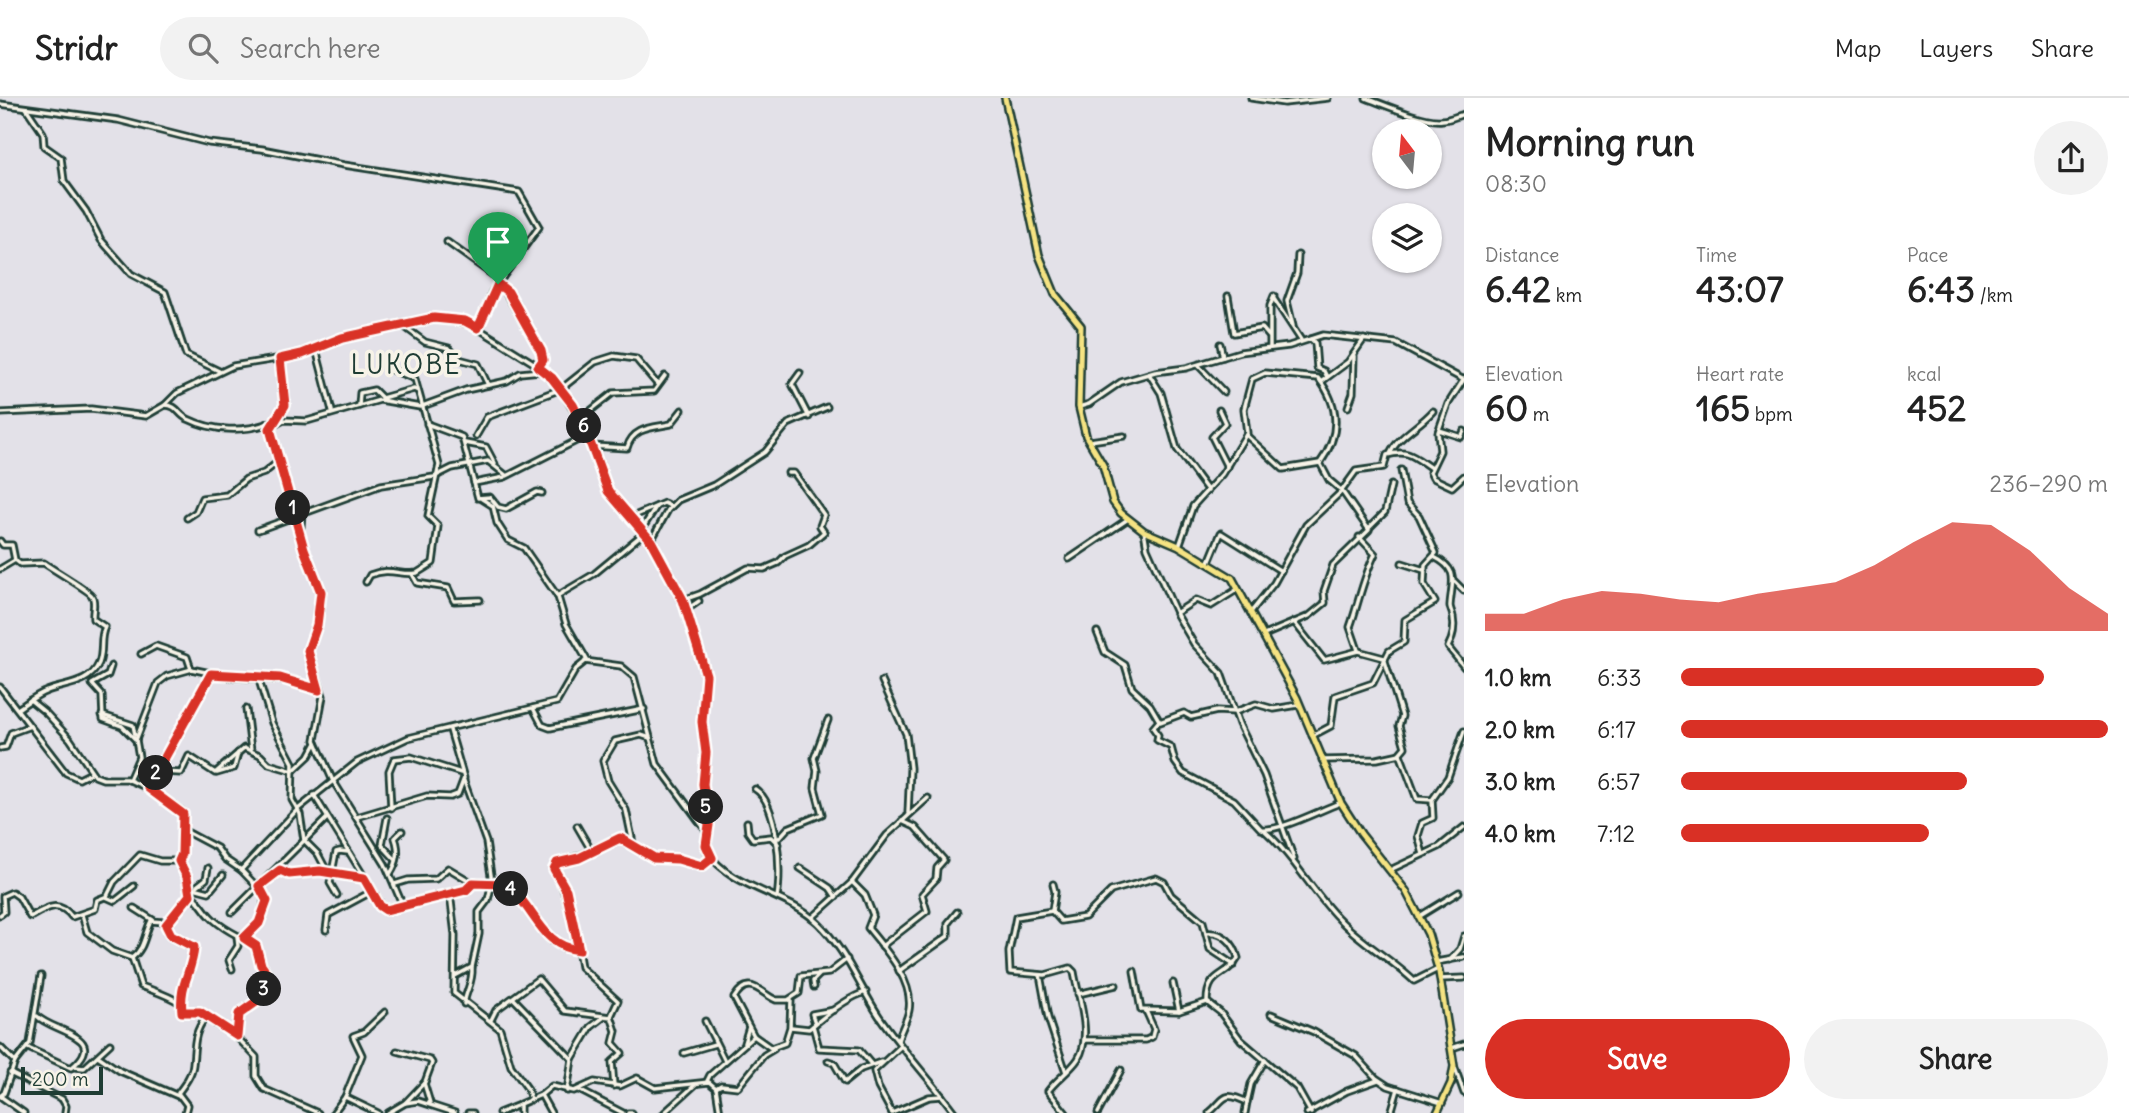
<!DOCTYPE html>
<meta charset="utf-8">
<style>
body{margin:0;font-family:Delius,sans-serif;background:#f2f2f2;color:#222;height:100vh;display:flex;flex-direction:column;font-size:26px;white-space:nowrap}
*{box-sizing:border-box;margin:0}
p{font-size:23px;color:#767676}
.icon{flex:none;width:38px;height:38px;fill:none;stroke:currentColor;stroke-width:2;stroke-linecap:round;stroke-linejoin:round}
.map{position:relative;flex:1;overflow:hidden}
.drawer{display:flex;flex-direction:column;background:#fff;width:665px}
.drawer>*{flex:none}
.needle{width:46px;rotate:344deg}
.fabs{position:absolute;left:1372px;top:21px;display:grid;gap:14px}
.fabs a{display:grid;place-items:center;width:70px;height:70px;border-radius:50%;background:#fff;box-shadow:0 2px 5px #0004;font-size:35px}
.scale{position:absolute;left:21px;bottom:18px;width:82px;box-sizing:border-box;padding-left:7px;border:4px solid #1f3d34;border-top:0;font-size:19px;line-height:24px;white-space:nowrap;color:#1f3d34;-webkit-text-stroke:5px #f7f3e8;paint-order:stroke}
.pin{position:absolute;display:grid;place-items:center;width:60px;height:60px;color:#fff;margin:-72px -30px;border-radius:50% 50% 50% 0;rotate:-45deg;box-shadow:0 0 7px #0007}
.pin .icon{rotate:45deg}
.km{position:absolute;width:35px;height:35px;margin:-18px;border-radius:50%;background:#222;color:#fff;font-size:19px;line-height:35px;text-align:center}
.round{display:grid;place-items:center;flex:none;width:74px;height:74px;border-radius:37px;background:#f2f2f2}
.summary{display:flex;align-items:center;justify-content:space-between;height:119px;padding:0 21px}
h1{font-size:38px;font-weight:700;line-height:52px}
.metrics{display:grid;grid-template-columns:repeat(3,1fr);gap:10px;height:119px;padding:7px 21px}
.metrics div{display:grid;align-content:center}
.metrics b{font-size:35px;font-weight:700}
.metrics small{font-size:19px;font-weight:400}
.metrics p{font-size:19px}
.chart{height:196px;padding:14px 21px}
.chart p{display:flex;justify-content:space-between}
.chart svg{width:100%;height:126px;margin-top:7px;fill:#d93025;opacity:.7}
.primary-button{display:flex;gap:14px;margin-top:auto;padding:14px 21px}
.primary-button a{flex:1;height:80px;border-radius:42px;background:#d93025;color:#fff;font-size:28px;font-weight:700;line-height:80px;text-align:center}
.primary-button a+a{background:#f2f2f2;color:#222}
ul{padding:0 21px;list-style:none;font-size:23px}
li{display:grid;grid-template-columns:112px 84px 1fr;align-items:center;height:52px}
li i{height:18px;border-radius:9px;background:#d93025}
header{display:flex;align-items:center;gap:42px;box-sizing:border-box;height:98px;padding:0 35px;background:#fff;border-bottom:2px solid #e0e0e0}
header strong{font-size:33px}
nav{display:flex;gap:38px;margin-inline-start:auto;font-size:24px}
.search{width:490px;height:63px;background:#f2f2f2;display:flex;align-items:center;gap:18px;box-sizing:border-box;padding:0 24px;border-radius:38px;color:#767676;font-size:26px}
main{display:flex;flex:1;min-height:0}
.map>svg:first-child{display:block}
.lines{fill:none;stroke-linecap:round;stroke-linejoin:round}
.minor-casing{stroke:#1f3d34;stroke-width:9}
.major-casing{stroke:#1f3d34;stroke-width:10}
.minor{stroke:#f7f3e8;stroke-width:3.5}
.major{stroke:#f5e382;stroke-width:5}
.route-casing{stroke:#fff;stroke-width:14}
.route{stroke:#d93025;stroke-width:9}
.labels{text-anchor:middle;stroke-width:7;stroke-linejoin:round;paint-order:stroke}
.quarter-label{font-size:26px;letter-spacing:2px;fill:#1f3d34;stroke:#f7f3e8}
</style>
<header>
<strong>Stridr</strong>
<div class="search"><svg class="icon" aria-label="search" viewBox="0 0 24 24"><circle cx="10" cy="10" r="6"/><path d="M15 15l6 6"/></svg>Search here</div>
<nav><a>Map</a><a>Layers</a><a>Share</a></nav>
</header>
<main>
<div class="map">
<svg width="1464" height="1015" viewBox="0 0 1464 1015">
<rect width="100%" height="100%" fill="#e3e1e8"/>
<filter id="ink" filterUnits="userSpaceOnUse"><feTurbulence type="fractalNoise" baseFrequency=".0143" numOctaves="2"/><feDisplacementMap in="SourceGraphic" scale="14" xChannelSelector="R" yChannelSelector="G"/><feConvolveMatrix kernelMatrix="1 2 1 2 8 2 1 2 1" color-interpolation-filters="sRGB"/></filter>
<g filter="url(#ink)">
<g class="lines">
<defs>
<g id="minor">
<polyline points="1251,0 1284,5 1328,0"/>
<path d="M1366,0c19,7 58,24 76,22 7,0 15,-4 22,-6"/>
<polyline points="0,6 118,22 209,45 262,51 344,67 519,94 539,129 492,194 478,230"/>
<polyline points="26,10 43,35 44,48 61,60 64,83 86,113 101,142 131,176 165,194 186,257 219,273"/>
<polyline points="447,144 497,180 543,257 538,269"/>
<polyline points="1228,198 1234,235 1262,230 1269,238"/>
<polyline points="1274,201 1301,242"/>
<polyline points="402,227 425,244 449,250 459,261 478,266 488,287"/>
<polyline points="1293,228 1287,203 1297,175 1298,157"/>
<polyline points="1311,241 1315,245 1317,270 1324,273 1327,279"/>
<polyline points="1220,246 1223,259"/>
<polyline points="1270,250 1270,208 1274,198"/>
<polyline points="316,251 332,313"/>
<polyline points="1198,267 1224,294"/>
<polyline points="800,275 792,286 809,319"/>
<polyline points="1149,276 1161,295 1177,351 1208,393"/>
<polyline points="1464,281 1448,306 1438,334 1440,353 1430,374 1433,380 1452,389 1464,378"/>
<polyline points="1321,284 1348,264 1364,241"/>
<polyline points="382,300 414,291 418,293"/>
<path d="M165,307c13,0 13,10 23,14 24,12 57,14 83,3"/>
<polyline points="359,308 360,295 374,292 384,302"/>
<polyline points="1079,309 1089,306 1121,284 1155,274 1186,270 1240,254 1289,248 1323,237 1396,245 1464,282"/>
<polyline points="1348,309 1353,295 1354,258"/>
<polyline points="1219,312 1225,325 1212,339 1227,369"/>
<path d="M0,315l91,-4 55,7 19,-11 12,-12 56,-27 62,-10 47,-18 92,-20 37,6 64,40 22,20 29,46 22,61 43,50 32,59 23,75 -4,47 4,31 -3,40 6,32 -2,27c27,38 78,40 111,71 28,27 40,61 61,93 23,34 52,64 76,97"/>
<polyline points="580,321 613,295 654,293 665,278"/>
<polyline points="271,325 281,317 284,307 280,262"/>
<polyline points="427,326 462,339 478,400 490,399 498,409 506,411 537,394 542,395"/>
<polyline points="1439,332 1461,339 1464,333"/>
<polyline points="1246,337 1283,371 1320,365"/>
<polyline points="476,338 487,319 561,291 595,264 614,258 636,261 658,287"/>
<polyline points="1090,343 1124,338"/>
<polyline points="465,345 486,349 495,366"/>
<path d="M591,348l36,2c6,-21 25,-20 44,-24l11,-14"/>
<path d="M1390,356c8,-18 30,-28 43,-43"/>
<polyline points="474,385 505,379"/>
<path d="M1343,391l13,-18 28,-4 3,-12c22,-6 27,2 44,13"/>
<polyline points="632,419 664,405 670,408"/>
<polyline points="187,420 196,414 202,400 227,397 246,381 264,375 279,363"/>
<polyline points="301,429 302,415"/>
<polyline points="1369,430 1385,414 1391,387"/>
<polyline points="642,431 656,409"/>
<polyline points="258,432 381,387 434,379 452,370 488,363 507,378 588,337"/>
<polyline points="1144,433 1147,450 1177,517 1194,546 1221,575 1239,626 1264,677 1294,761"/>
<path d="M0,443l3,4h9l3,15 5,4 24,-1c8,6 46,28 48,33 4,6 0,16 1,23l12,8c-6,11 -1,23 -6,36 -9,22 -35,21 -52,28 -11,4 -19,11 -28,17"/>
<polyline points="651,443 668,412 678,402 714,387 765,354 788,326 827,309"/>
<path d="M1179,448l14,-40 29,-32 25,-41 -3,-24 8,-30 13,-6 53,5c22,28 23,56 2,85l9,17 13,11 -36,34 -32,58 -23,29"/>
<path d="M1434,459c27,13 17,27 16,49 0,3 3,8 3,11 2,11 0,21 -5,30l16,20"/>
<polyline points="1069,461 1128,421"/>
<polyline points="1209,464 1221,435 1281,473"/>
<polyline points="1402,465 1424,472"/>
<polyline points="0,471 15,462"/>
<polyline points="412,476 417,485 448,490 454,503 480,502"/>
<polyline points="1454,483 1464,493"/>
<path d="M366,484l4,-7c21,-8 30,1 47,-2l16,-10 5,-37 -10,-10 11,-51 -24,-86 -25,-10 -2,-8"/>
<polyline points="557,498 594,476 645,434"/>
<polyline points="683,502 700,496 748,470 764,471 778,465 785,458 809,447 824,434 820,428 824,417 794,375 788,375"/>
<polyline points="686,512 699,503"/>
<polyline points="1176,515 1196,502 1211,508 1238,491"/>
<polyline points="1294,524 1324,562 1358,553 1384,560 1402,618 1399,628 1405,649 1399,656"/>
<polyline points="1097,534 1105,554 1125,567 1132,590 1150,607 1160,624 1184,615 1191,619 1217,613 1235,614 1256,606 1274,611 1298,607"/>
<polyline points="1264,537 1309,518 1325,505 1324,493 1333,467 1369,432 1342,393"/>
<path d="M1358,552l-8,-23c9,-25 13,-49 25,-73l-16,-17"/>
<polyline points="141,556 156,548 187,559 191,571 230,579 291,582 319,592"/>
<polyline points="585,563 621,568 634,579 657,666 707,734"/>
<polyline points="111,568 108,577 92,586 102,597 103,621 122,628 136,642"/>
<polyline points="258,579 272,625 293,665 292,702 300,716 304,742 318,756 328,775 364,780"/>
<polyline points="882,583 906,636 910,670 908,715"/>
<polyline points="0,589 66,675 79,681 91,675"/>
<polyline points="30,602 46,615 70,641 95,678 103,681 127,681 145,689 182,713 182,756 179,763"/>
<polyline points="533,610 542,627 550,630 644,611"/>
<polyline points="246,611 251,652"/>
<polyline points="102,617 133,627 135,637"/>
<path d="M1159,623l-6,7 5,7 -1,5 14,7 4,15 8,11 51,27 27,29c18,3 59,-19 79,-26"/>
<polyline points="1312,638 1331,628 1335,598 1373,585 1389,553 1404,544 1405,522 1435,504 1424,486 1425,467 1436,455 1419,418 1407,405 1401,372"/>
<polyline points="0,650 6,649 11,635 30,628"/>
<polyline points="1322,662 1377,661 1400,656 1417,701 1432,702"/>
<polyline points="217,675 234,670 238,655"/>
<polyline points="129,682 139,659 136,642 158,585 167,578 192,571"/>
<polyline points="151,683 162,674 181,675 189,658 215,675 244,650 260,657 269,666 293,673 309,658 316,645"/>
<polyline points="148,690 211,576"/>
<path d="M755,691c23,14 27,83 22,108"/>
<polyline points="314,697 384,811 465,792 478,784 503,786 524,804 551,842 563,849 579,851"/>
<polyline points="391,710 389,673 394,661 411,659 461,675"/>
<polyline points="357,719 427,698 450,699 458,696 464,680 450,632"/>
<polyline points="387,720 382,747 395,761"/>
<polyline points="747,724 748,734 753,741 771,739 778,746"/>
<polyline points="577,728 591,752 620,740 654,760 678,761 702,768 712,760"/>
<polyline points="183,732 217,750 225,761 241,772 265,797 261,822 244,840"/>
<path d="M1265,733c29,26 46,59 73,87 22,24 52,40 76,63l24,-12"/>
<polyline points="779,740 788,730 822,716 815,690 817,673 814,660 828,622"/>
<polyline points="633,745 626,712 608,683 603,663 615,643 641,637 650,640"/>
<path d="M591,752c-12,8 -31,9 -37,18 16,31 21,64 27,99l37,34 -7,15 5,15 -3,12 9,10 -10,9 2,24"/>
<polyline points="1423,756 1418,738 1422,725 1433,720 1432,702 1448,679 1464,633"/>
<polyline points="800,770 830,790 836,799"/>
<polyline points="241,772 298,711 357,664 408,640 557,604 576,571 587,562 566,526 558,499 524,450 508,442 497,425 493,408 482,401"/>
<polyline points="1390,772 1439,749 1464,729"/>
<path d="M390,776c8,-12 10,-23 5,-36l7,-7"/>
<polyline points="272,778 282,772 289,776 326,774"/>
<path d="M852,784l13,13 8,20 -5,13c17,21 46,53 41,82 -2,11 -9,21 -11,31"/>
<polyline points="395,786 408,782 436,781 448,770 473,785"/>
<polyline points="197,788 206,781 208,770"/>
<polyline points="190,789 209,794 223,777"/>
<polyline points="450,795 455,837 454,895 500,931 511,968 527,990 531,1001"/>
<path d="M190,797c10,5 12,13 20,21 11,12 30,21 45,28l6,19 10,13 -16,26 -14,9 -5,23"/>
<polyline points="337,797 330,785 336,754 340,753 348,754"/>
<polyline points="106,799 115,803 134,788"/>
<polyline points="403,808 385,766 332,681 315,642 323,598 308,553 317,527 322,496 304,451 270,329 284,322 307,323 380,302 420,309 466,292 507,283 520,275 541,273"/>
<polyline points="134,810 153,822"/>
<polyline points="1052,813 1055,794 1053,786"/>
<polyline points="232,814 327,720"/>
<path d="M0,817l4,-3 -1,-16 9,-4 7,5 11,20c16,-9 28,-18 42,0l23,-8 2,-9 10,-4 7,-14 26,-27 20,6h19l8,16 3,18 -24,30 5,10 23,14c-3,26 -15,34 -12,63h19l16,13 14,6 25,26v19l8,13 54,24"/>
<polyline points="82,817 87,834 112,853 132,860"/>
<polyline points="1420,818 1459,794"/>
<polyline points="812,820 852,784 887,737 928,700"/>
<path d="M165,824l-14,-1c-7,14 -6,27 -19,37l9,28c16,6 27,9 41,18"/>
<polyline points="326,832 328,817 371,794"/>
<path d="M1206,835c16,-2 28,9 32,25 -11,20 -31,13 -31,44l13,10 21,28 56,48 14,25"/>
<polyline points="882,848 927,813 922,796 936,781 937,770 944,762 915,729 902,723"/>
<polyline points="1450,862 1460,851 1464,838"/>
<polyline points="1436,864 1464,859"/>
<polyline points="232,871 229,862 238,848 237,838"/>
<polyline points="899,873 948,838 948,825 957,814"/>
<polyline points="1134,873 1141,912 1179,913 1207,904"/>
<polyline points="1040,877 1048,920 1066,974"/>
<polyline points="455,878 472,869 479,836 479,814 488,802 492,784 486,744 464,683"/>
<polyline points="1440,881 1464,880"/>
<polyline points="1173,885 1179,913"/>
<polyline points="814,889 813,883 819,877"/>
<polyline points="1078,896 1116,887"/>
<polyline points="514,901 572,961 567,993"/>
<path d="M791,902l-1,27 -5,16 -14,5 -17,-12 -20,-38c15,-25 27,-4 42,2h12l11,-7 2,-17 28,-3 18,-14"/>
<path d="M464,906c2,-14 9,-21 8,-36"/>
<polyline points="1271,916 1314,934 1356,958 1376,980 1388,988 1442,1005"/>
<polyline points="491,922 496,912 538,881 565,913 611,919"/>
<polyline points="705,923 725,963"/>
<polyline points="815,925 812,916 834,912"/>
<polyline points="813,928 819,950 859,952 871,966"/>
<path d="M791,929l18,2c13,-11 38,-32 57,-37"/>
<polyline points="1084,942 1146,942 1152,939 1154,931 1146,913"/>
<polyline points="744,945 749,929"/>
<polyline points="0,949 15,964"/>
<path d="M28,950l43,20c40,-32 -19,-36 -34,-52"/>
<polyline points="1452,950 1464,946"/>
<polyline points="397,953 430,962 432,965 425,984 405,1005"/>
<polyline points="684,955 715,946"/>
<polyline points="98,958 120,973 178,998"/>
<polyline points="572,961 591,929 604,919"/>
<polyline points="828,963 834,965 845,984 861,971 881,964"/>
<polyline points="75,969 84,970 110,946"/>
<polyline points="1455,970 1464,995"/>
<polyline points="10,975 62,1001 66,1008 65,1015"/>
<polyline points="707,983 710,977 754,938"/>
<polyline points="424,985 430,1005"/>
<polyline points="716,990 721,987 738,989 764,957 774,951"/>
<polyline points="579,992 623,1015"/>
<polyline points="541,997 551,1015"/>
<polyline points="345,999 362,957 353,938 364,934 385,914"/>
<polyline points="1247,1004 1251,986 1265,962"/>
<polyline points="24,1015 0,998 4,995 15,964 30,945 41,878"/>
<path d="M185,1015l2,-8 -9,-12c6,-8 14,-18 15,-29 2,-18 0,-31 13,-47"/>
<polyline points="333,1015 345,999 378,1015"/>
<polyline points="388,1015 405,1005 418,1003 455,1015"/>
<polyline points="468,1015 473,1015"/>
<polyline points="499,1015 519,1007"/>
<polyline points="520,1015 520,1006 541,997 552,988 574,993 594,984 620,988 637,980 655,990 709,984 716,990 720,1015"/>
<polyline points="628,1015 632,1015"/>
<polyline points="664,1015 696,986"/>
<polyline points="892,1015 878,989 874,973 900,949"/>
<polyline points="892,1015 929,999 942,998"/>
<path d="M1066,1015l-18,-22c9,-12 22,-20 30,-32 15,-24 0,-62 -4,-87l-4,-4 -25,7 -35,-3 -1,-20 7,-35 36,-6 9,10 24,-4 26,-26 45,-13 8,4 7,13 32,27 7,27 24,16"/>
<polyline points="1098,1015 1121,972"/>
<path d="M1209,1015c17,-14 13,-23 38,-11l-2,11"/>
<polyline points="1307,1015 1347,993 1378,982"/>
<polyline points="1391,1015 1398,991"/>
</g>
<polyline id="major" points="1005,0 1039,157 1055,196 1081,228 1079,309 1086,338 1103,367 1113,404 1121,415 1144,433 1179,448 1232,480 1297,600 1341,705 1361,736 1406,793 1428,836 1439,874 1454,968 1451,985 1437,1015"/>
</defs>
<use href="#minor" class="minor-casing"/>
<use href="#major" class="major-casing"/>
<use href="#minor" class="minor"/>
<use href="#major" class="major"/>
</g>
</g>
<g class="lines" filter="url(#ink)">
<defs>
<path id="route" d="M498,186l10,8 33,59 2,9 -5,7 14,11 21,27 14,29 21,57 43,50 32,59 23,75 -4,47 4,31 -3,31 6,41 -3,20 6,13 -10,8 -24,-7 -24,-1 -34,-20 -41,20 -22,5 -3,6 12,21 13,60c-40,-3 -45,-49 -76,-66l-30,-1 -7,7 -80,20 -6,-4 -16,-28 -44,-7 -31,3 -9,-4 -21,16 8,15 -8,22 -15,15 12,8 5,19 10,14 -15,23 -17,12 -2,22 -37,-24h-18c-3,-30 10,-38 12,-65l-23,-12 -5,-10 24,-30 -3,-18 -8,-16 3,-7 1,-40 -35,-26 63,-114 69,4 39,12 -11,-39 9,-26 4,-33 -17,-43 -34,-120 15,-24 -5,-46 22,-5 40,-16 92,-20 31,3 13,7z"/>
</defs>
<use href="#route" class="route-casing"/>
<use href="#route" class="route"/>
</g>
<g class="labels">
<g class="quarter-label">
<text x="406" y="276">LUKOBE</text>
</g>
</g>
</svg>
<div class="fabs">
<a><svg class="needle" viewBox="-14 -14 28 28"><path d="M0-13l5 13h-10z" fill="#e53935"/><path d="M0 13l5-13h-10z" fill="#767676"/></svg></a>
<a><svg class="icon" aria-label="layers" viewBox="0 0 24 24"><path d="M12 4l9 5-9 5-9-5zM3 14l9 5 9-5"/></svg></a>
</div>
<div class="scale">200 m</div>
<div class="pin" style="left:498px;top:186px;background:#1e9e55"><svg class="icon" aria-label="arrive" viewBox="0 0 24 24"><path d="M6 21V4h12l-3 4 3 4H6"/></svg></div>
<b class="km" style="left:293px;top:410px">1</b>
<b class="km" style="left:156px;top:675px">2</b>
<b class="km" style="left:264px;top:891px">3</b>
<b class="km" style="left:511px;top:791px">4</b>
<b class="km" style="left:706px;top:709px">5</b>
<b class="km" style="left:584px;top:328px">6</b>
</div>
<section class="drawer">
<div class="summary"><div><h1>Morning run</h1><p>08:30</p></div><a class="round"><svg class="icon" aria-label="share" viewBox="0 0 24 24"><path d="M12 15V3M7 8l5-5 5 5M5 13v7h14v-7"/></svg></a></div>
<div class="metrics">
<div><p>Distance</p><b>6.42<small> km</small></b></div>
<div><p>Time</p><b>43:07</b></div>
<div><p>Pace</p><b>6:43<small> /km</small></b></div>
</div>
<div class="metrics">
<div><p>Elevation</p><b>60<small> m</small></b></div>
<div><p>Heart rate</p><b>165<small> bpm</small></b></div>
<div><p>kcal</p><b>452</b></div>
</div>
<div class="chart"><p><span>Elevation</span>236–290 m</p>
<svg viewBox="0 0 160 44" preserveAspectRatio="none"><path d="M0 44V38L10 38L20 33L30 30L40 31L50 33L60 34L70 31L80 29L90 27L100 21L110 13L120 6L130 7L140 16L150 29L160 38V44z"/></svg>
</div>
<ul>
<li><b>1.0 km</b>6:33<i style="width:85%"></i></li>
<li><b>2.0 km</b>6:17<i style="width:100%"></i></li>
<li><b>3.0 km</b>6:57<i style="width:67%"></i></li>
<li><b>4.0 km</b>7:12<i style="width:58%"></i></li>
</ul>
<div class="primary-button"><a>Save</a><a>Share</a></div>
</section>
</main>
